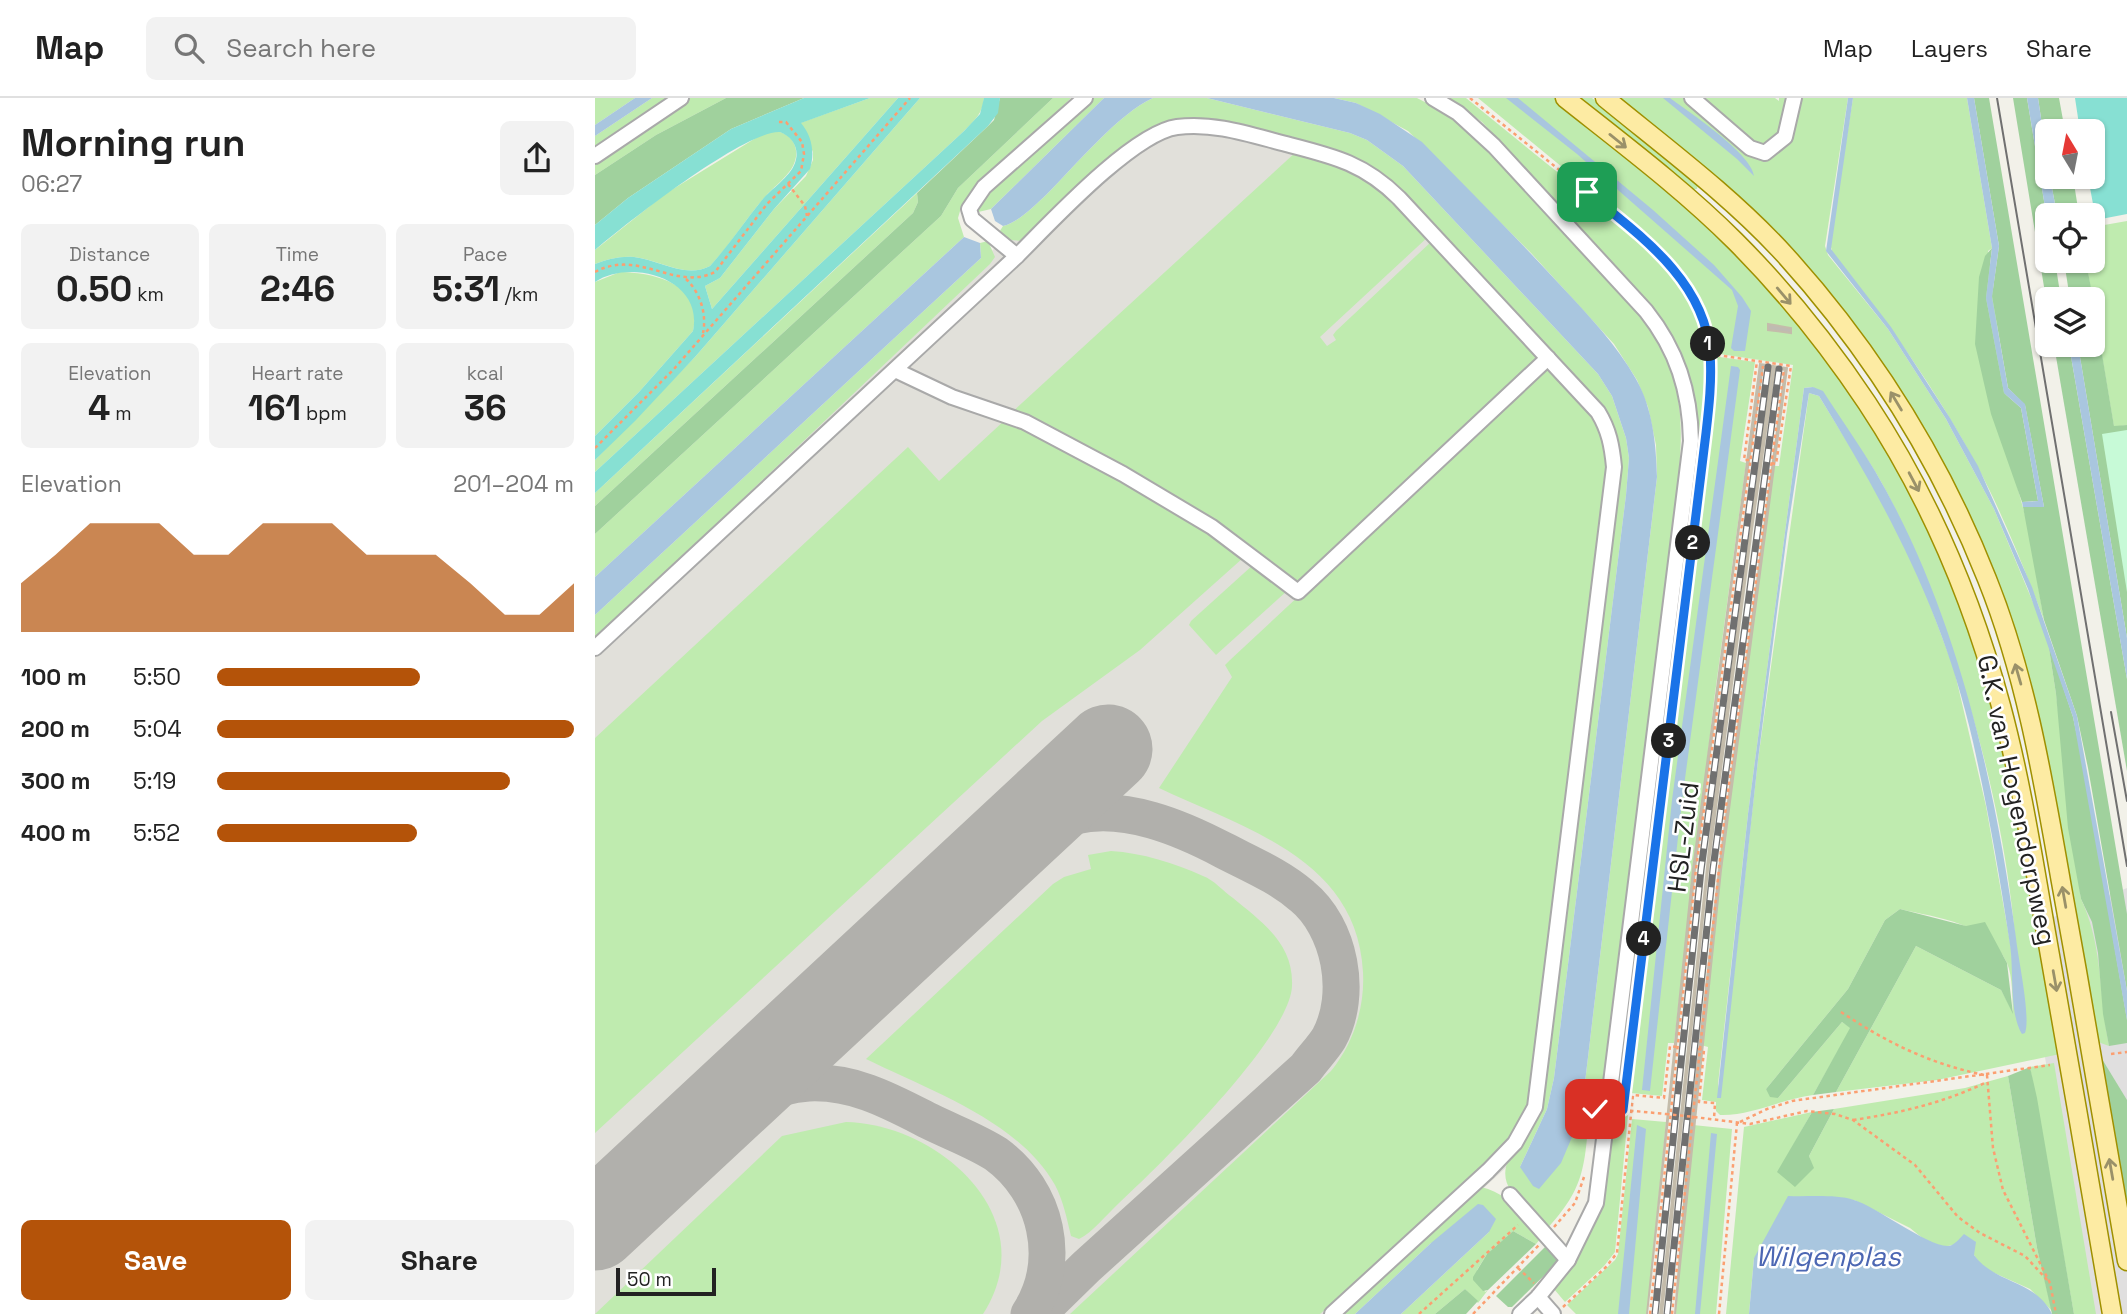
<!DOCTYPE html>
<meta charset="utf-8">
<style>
body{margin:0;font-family:"Space Grotesk",sans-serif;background:#f2f2f2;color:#222;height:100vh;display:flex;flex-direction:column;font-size:26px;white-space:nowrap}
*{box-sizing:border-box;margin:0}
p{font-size:23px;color:#767676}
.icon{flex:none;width:38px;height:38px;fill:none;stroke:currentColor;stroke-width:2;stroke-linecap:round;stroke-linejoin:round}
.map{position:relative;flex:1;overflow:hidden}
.side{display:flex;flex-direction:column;background:#fff;width:595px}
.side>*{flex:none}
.needle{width:46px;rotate:350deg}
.fabs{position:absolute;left:1440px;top:21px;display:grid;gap:14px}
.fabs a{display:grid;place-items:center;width:70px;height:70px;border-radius:10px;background:#fff;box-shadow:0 2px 5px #0004;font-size:35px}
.scale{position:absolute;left:21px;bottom:18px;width:100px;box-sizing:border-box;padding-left:7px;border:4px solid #222;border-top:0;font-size:19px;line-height:24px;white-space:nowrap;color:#222;-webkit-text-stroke:5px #fff;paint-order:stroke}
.pin{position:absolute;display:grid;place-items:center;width:60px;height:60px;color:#fff;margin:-30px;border-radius:14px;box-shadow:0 4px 10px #0006}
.km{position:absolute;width:35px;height:35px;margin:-18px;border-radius:50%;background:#222;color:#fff;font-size:19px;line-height:35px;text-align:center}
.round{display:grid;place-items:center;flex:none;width:74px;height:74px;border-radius:10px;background:#f2f2f2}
.head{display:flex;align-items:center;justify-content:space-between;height:119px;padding:0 21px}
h1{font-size:38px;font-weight:800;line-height:52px}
.figures{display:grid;grid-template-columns:repeat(3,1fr);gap:10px;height:119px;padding:7px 21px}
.figures div{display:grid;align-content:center;border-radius:10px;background:#f2f2f2;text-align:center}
.figures b{font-size:35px;font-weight:800}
.figures small{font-size:19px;font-weight:400}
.figures p{font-size:19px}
.chart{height:196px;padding:14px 21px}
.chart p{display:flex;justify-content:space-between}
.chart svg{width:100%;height:126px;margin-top:7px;fill:#b45309;opacity:.7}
.primary-button{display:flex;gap:14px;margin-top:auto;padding:14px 21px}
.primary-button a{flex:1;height:80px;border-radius:10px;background:#b45309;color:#fff;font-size:28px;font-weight:800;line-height:80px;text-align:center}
.primary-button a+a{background:#f2f2f2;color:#222}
ul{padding:0 21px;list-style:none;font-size:23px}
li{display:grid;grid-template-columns:112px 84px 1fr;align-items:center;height:52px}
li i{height:18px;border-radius:9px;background:#b45309}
header{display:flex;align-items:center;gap:42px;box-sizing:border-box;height:98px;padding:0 35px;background:#fff;border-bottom:2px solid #e0e0e0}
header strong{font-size:33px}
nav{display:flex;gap:38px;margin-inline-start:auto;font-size:24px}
.search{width:490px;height:63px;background:#f2f2f2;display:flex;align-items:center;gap:18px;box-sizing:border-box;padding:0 24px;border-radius:10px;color:#767676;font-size:26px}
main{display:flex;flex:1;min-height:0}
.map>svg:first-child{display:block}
.residential{fill:#e0dfdf}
.airport{fill:#e1e0da}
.grass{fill:#bfebaf;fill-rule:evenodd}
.forest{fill:#a0d19d}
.park{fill:#c7fad7}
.pitch{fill:#87e0d3}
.water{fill:#a9c6df}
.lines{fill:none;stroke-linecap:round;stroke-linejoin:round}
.taxiway{stroke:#b1b0ac;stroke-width:37}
.runway{stroke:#b1b0ac;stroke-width:89}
.building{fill:#bfbbb2;stroke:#c4bcab;stroke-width:2}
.minor-casing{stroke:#a9a9a9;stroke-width:18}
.major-casing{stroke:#9f9000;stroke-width:21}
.path{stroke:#fb9f71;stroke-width:2.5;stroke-dasharray:3.5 3.5;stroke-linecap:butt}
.minor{stroke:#fff;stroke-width:14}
.major{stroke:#fdeba3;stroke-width:18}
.tram{stroke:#707070;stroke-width:2}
.rail-casing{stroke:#707070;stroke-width:7}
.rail{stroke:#fff;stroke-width:4.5;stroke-dasharray:13;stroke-linecap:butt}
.path-bridge{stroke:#fb9f71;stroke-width:2.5;stroke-dasharray:3.5 3.5;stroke-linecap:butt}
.oneway{stroke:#9a9169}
.route-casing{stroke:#fff;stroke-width:14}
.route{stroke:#1a73e8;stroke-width:9}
.labels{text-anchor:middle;stroke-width:5;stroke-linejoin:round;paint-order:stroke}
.street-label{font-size:26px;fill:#222;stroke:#fff}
.water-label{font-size:28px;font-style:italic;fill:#4c67b3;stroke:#fff}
</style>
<header>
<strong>Map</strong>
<div class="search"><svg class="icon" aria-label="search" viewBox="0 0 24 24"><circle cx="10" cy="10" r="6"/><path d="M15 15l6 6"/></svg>Search here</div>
<nav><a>Map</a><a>Layers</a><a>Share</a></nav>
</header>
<main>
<section class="side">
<div class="head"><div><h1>Morning run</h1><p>06:27</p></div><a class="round"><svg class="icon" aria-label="share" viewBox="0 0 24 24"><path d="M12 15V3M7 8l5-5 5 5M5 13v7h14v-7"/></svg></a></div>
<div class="figures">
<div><p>Distance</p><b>0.50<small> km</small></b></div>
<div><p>Time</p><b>2:46</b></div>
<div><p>Pace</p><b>5:31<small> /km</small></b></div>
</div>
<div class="figures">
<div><p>Elevation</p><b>4<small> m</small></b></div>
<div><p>Heart rate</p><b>161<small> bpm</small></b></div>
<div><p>kcal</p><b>36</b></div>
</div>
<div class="chart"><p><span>Elevation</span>201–204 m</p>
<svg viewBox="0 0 160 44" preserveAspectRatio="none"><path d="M0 44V27L10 17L20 6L30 6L40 6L50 17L60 17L70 6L80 6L90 6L100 17L110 17L120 17L130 27L140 38L150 38L160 27V44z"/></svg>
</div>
<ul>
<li><b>100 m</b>5:50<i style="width:57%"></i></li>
<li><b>200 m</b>5:04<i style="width:100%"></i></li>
<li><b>300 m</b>5:19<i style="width:82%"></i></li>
<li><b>400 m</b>5:52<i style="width:56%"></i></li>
</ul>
<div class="primary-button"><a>Save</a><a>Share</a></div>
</section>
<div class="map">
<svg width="1532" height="1216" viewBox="0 0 1532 1216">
<rect width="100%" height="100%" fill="#f2f1e9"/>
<polygon class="residential" points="1532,790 1532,1216 1494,1216 1428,831"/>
<polygon class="airport" points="553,8 747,38 1014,306 930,1052 752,1216 0,1216 0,521"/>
<g class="grass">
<polygon points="0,0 40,0 0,27"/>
<polygon points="57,0 77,0 0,53 0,38"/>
<polygon points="93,0 131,0 61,37 0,77 0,63"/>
<polygon points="275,0 303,0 117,211 110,188 125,180 179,111 211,78 218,62 218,54 205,25"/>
<path d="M325,0h64c-1,15 -10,23 -20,33l-369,341v-12l100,-103z"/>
<polygon points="458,0 476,0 367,106 363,120 369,139 0,479 0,436 346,118 363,90"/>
<polygon points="494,0 509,0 396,111 379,115 389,100"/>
<path d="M558,0h54l143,35 17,7 36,26 195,208 14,22 14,42 3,20 -3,37 -72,583 -7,31 -27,58 61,-51 76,-639 -1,-32 -8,-38 -11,-27 -23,-36 -83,-91 -123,-122 -52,-28 -22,-5h83l37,19 14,12 163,175c47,59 54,95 48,169l-78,630 -11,5c-6,57 -3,78 -44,122 -32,-36 -61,-49 -22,-93l91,-702 -263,-277 -185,-32 -144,115 -13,-1 -12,-6 5,-8c16,-4 32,-21 44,-32 28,-28 72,-81 106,-96z"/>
<path d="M854,0h17c34,28 69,56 104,84 49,40 111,80 129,145 10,35 6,71 4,106l-83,669 -3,3 81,-662c-2,-58 -15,-97 -51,-143l-165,-178z"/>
<path d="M883,0h77l106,86 101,96 58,70 56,80 41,71 48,110 35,116 60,327 -123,26 -101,12 80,-146 85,44 12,22c-1,-16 0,-34 -6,-49 -17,-40 -70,-45 -107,-54l-15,11 -37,69 -82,100 12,9 64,-76 9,6 -38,67c-32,4 -62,21 -93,20l-4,-4v-9l-14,-2 6,-53 -7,-2 20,-175 52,-404h6l14,-101 -80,-12 -8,-31 -13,-29 -29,-43zM1218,289c21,28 45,56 63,86 23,39 41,83 57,125 52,136 87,285 86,430l-8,-80 -25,-142 -32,-137 -28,-75 -26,-60 -35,-63 -46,-75 -10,-3 -51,367 -38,338 -2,-14 30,-270 56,-426z"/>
<polygon points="984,0 997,0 1103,85 1102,91 1096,92"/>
<path d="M1022,0h70l78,60 19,-12 14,-48h50l-23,148 3,9 60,74 58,90 48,90 46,110 8,23 8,52 25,205c22,46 18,97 28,147l-11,-4 -57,-309 -81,-234 -53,-98 -72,-101 -29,-34 -90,-88z"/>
<polygon points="1103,0 1180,0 1184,3 1184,0 1195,0 1188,34 1171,48 1159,46"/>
<path d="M1258,0h114l25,150 -4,3 28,231 12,44 16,94c-20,-52 -41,-106 -68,-156 -41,-76 -90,-145 -144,-212l-2,-10z"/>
<path d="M179,33c16,1 26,15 21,30 -4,14 -22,26 -31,37 -19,22 -34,47 -54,68 -24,13 -50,-6 -76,-9 -14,-1 -26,2 -39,7v-14l70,-56 94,-58z"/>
<polygon points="702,53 775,80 834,138 725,239 732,248 741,242 738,237 741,233 837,143 945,261 700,485 415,316"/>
<polygon points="322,95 323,104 318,115 0,408 0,395"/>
<polygon points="1532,123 1532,327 1519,329 1491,163 1498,163 1498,129"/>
<polygon points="393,143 400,159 395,166 0,541 0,517 386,160 385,145"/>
<path d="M25,174c37,1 83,12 73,59l-54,61 -44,44v-154z"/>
<polygon points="1118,258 1160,264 1145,363 1151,365 1119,603 1079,945 1073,945 1067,998 1036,995 1033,1007 1116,336"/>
<path d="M951,268l52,59 9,22 1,36 -74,595 -9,43 -13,19 -83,79 -109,95h-250l261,-243c22,-27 34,-63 32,-99 -6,-113 -117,-143 -204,-184l73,-111 -7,-12 5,-5z"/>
<polygon points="411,321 429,326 610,430 648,460 545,552 447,623 0,1035 0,640 313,349 344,383"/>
<polygon points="659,466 692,493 621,557 594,527 596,523"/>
<path d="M516,753c31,2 64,12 92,25 11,4 20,15 30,22 29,24 61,46 59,88 -2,52 -133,180 -174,218 -12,11 -25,28 -39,35l-8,-3c-4,-17 -8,-36 -16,-51 -36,-64 -126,-95 -189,-126l187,-175 11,-7 27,-8 -3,-14z"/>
<polygon points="1459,965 1501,1216 1479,1216 1435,969"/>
<polygon points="1413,978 1442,1150 1457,1213 1435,1191 1388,1170 1379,1157 1358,1147 1348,1149 1331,1143 1315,1130 1259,1102 1159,1160 1154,1216 1131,1216 1149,1029 1217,1014 1183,1074 1205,1082 1218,1070 1214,1058 1239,1011 1370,990"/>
<path d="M1025,1015l8,2 -13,137 -11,14 -39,36 -11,-13c50,-62 51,-94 60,-171z"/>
<polygon points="1037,1021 1071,1024 1052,1216 981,1216 972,1207 1020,1162 1023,1156"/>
<path d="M251,1024c93,2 199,96 137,192h-388l187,-178z"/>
<polygon points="1098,1027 1137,1031 1121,1216 1080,1216"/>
<path d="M886,1089c28,6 43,30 61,50l-6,7 -23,-13 -26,23 -10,16 8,22 3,-2 -10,13 -13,-14 -30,25h-34l88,-82 -58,11 -76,71h-17z"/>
</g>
<g class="forest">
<polygon points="131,0 209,0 136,31 33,100 0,127 0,77 61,37"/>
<polygon points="405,0 458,0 363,90 346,118 0,436 0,408 318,115 323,104 322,95 393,28 399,22"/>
<polygon points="1379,0 1394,0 1532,816 1532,893 1493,670 1482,618 1449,522 1428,409 1449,409 1430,307 1413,290 1397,198 1404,148"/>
<polygon points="1418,0 1432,0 1452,121 1452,163 1460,163 1466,201 1452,201 1452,207"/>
<polygon points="1443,0 1464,0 1470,33 1452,33 1452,60"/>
<polygon points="1455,79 1478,79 1484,117 1462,117"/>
<polygon points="1397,150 1391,200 1409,295 1426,310 1443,403 1427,404 1396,316 1380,246 1384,179 1390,158"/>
<polygon points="1469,163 1491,163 1498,201 1475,201"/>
<polygon points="1498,202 1519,328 1532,327 1532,540 1483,247 1498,247"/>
<polygon points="1459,247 1474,247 1532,581 1532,673"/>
<polygon points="1453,544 1478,619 1489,671 1532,922 1532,945 1514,948 1508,916 1503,855 1497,824 1486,801 1473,730 1461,596"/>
<polygon points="1305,811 1371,828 1390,824 1412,865 1418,916 1406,892 1321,848 1241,994 1218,997 1255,930 1247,924 1183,1000 1175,999 1171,991 1253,891 1290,822"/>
<polygon points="1507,961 1532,1002 1532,1115"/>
<polygon points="1435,969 1442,1000 1479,1216 1457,1216 1442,1150 1413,978"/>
<polygon points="1239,1011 1214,1058 1219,1070 1200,1089 1182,1074 1217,1014"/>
<polygon points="918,1133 941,1146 893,1192 888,1193 878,1182 878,1179 892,1156"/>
<polygon points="953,1146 966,1161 917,1209 913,1209 901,1198"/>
<polygon points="870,1191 883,1203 871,1216 840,1216"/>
</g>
<polygon class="park" points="1532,332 1532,494 1507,336"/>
<g class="pitch">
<path d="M209,0h66l-69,25c11,13 14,30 9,46l-36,40 -54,69 -15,8 7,23 186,-211h22l-225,259 -60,64 -40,39v-24l44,-44 54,-61c11,-53 -63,-73 -98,-49v-18c13,-5 25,-8 39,-7 25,3 52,22 76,9 19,-21 34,-44 52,-66 9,-11 28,-23 33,-37 5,-14 -2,-26 -15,-31 -35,-2 -155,92 -185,118v-25l33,-27 103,-69z"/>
<polygon points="389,0 405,0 403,15 393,28 0,395 0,374 369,33 385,16"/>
<polygon points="1480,0 1532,0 1532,116 1501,122 1493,79 1498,79 1498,33 1485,33"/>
</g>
<g class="water">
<polygon points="40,0 57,0 0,38 0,27"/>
<path d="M509,0h49c-34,15 -78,68 -106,96 -12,11 -28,28 -44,32l-8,-5 -4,-12z"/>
<path d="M612,0h127l22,5 24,11 42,28c47,48 95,96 141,146 26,28 54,57 73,91 17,30 20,65 21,98l-76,639 -20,47 -22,26 -6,-3 -13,-19 27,-58 7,-31 72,-583 3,-37 -3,-20 -14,-42 -14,-22 -195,-208 -36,-26 -17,-7z"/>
<polygon points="911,0 923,0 1058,112 1119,167 1147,199 1156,213 1150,253 1139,253 1136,250 1143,208 1137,192 982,56"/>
<path d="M1068,0h7c19,14 82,56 84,78l-17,-17z"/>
<polygon points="1253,0 1258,0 1236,151 1296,229 1355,320 1383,368 1437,489 1482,618 1532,893 1532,922 1478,619 1433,491 1399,411 1351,321 1293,231 1231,153"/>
<polygon points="1372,0 1379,0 1404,148 1397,199 1413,290 1430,306 1449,409 1428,409 1427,404 1443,403 1426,310 1409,295 1391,200 1397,150"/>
<polygon points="1432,0 1443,0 1452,60 1452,79 1455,79 1462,117 1452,117 1452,121"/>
<polygon points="369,139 385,145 386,160 0,517 0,479"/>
<polygon points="1474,247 1483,247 1532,540 1532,581"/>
<polygon points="1136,268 1143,269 1145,272 1087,703 1055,993 1047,992 1077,702"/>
<path d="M1218,289l10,4c17,27 36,53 52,80 81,138 120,310 141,467 2,20 15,79 9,95l-3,1c-13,-20 -8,-64 -12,-89 -10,-67 -22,-136 -37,-203 -29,-129 -85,-234 -154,-346l-10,-3 -22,141 -29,226 -37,338h-4l31,-284 56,-426z"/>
<polygon points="1042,1027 1051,1031 1034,1216 1023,1216"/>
<polygon points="1116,1035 1122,1036 1105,1216 1100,1216"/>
<path d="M1193,1098c21,1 47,-2 66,4 22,6 82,53 98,45 4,-2 9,-8 12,-11l12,8 -2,13c21,29 62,25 78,59h-303l5,-56z"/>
<polygon points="883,1106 888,1107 901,1121 894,1134 806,1216 760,1216 836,1145"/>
</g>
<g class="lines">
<g class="taxiway">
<path d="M390,765c28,-19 57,-39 90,-47 50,-12 106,12 148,34 27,14 56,26 79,46 38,31 51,98 27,142 -6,10 -16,20 -23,30l-220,199 -48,47"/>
<path d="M91,1043c37,-24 77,-56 123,-58 45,-2 81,18 120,38 22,11 47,20 67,33 51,37 67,107 33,160"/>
</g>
<polyline class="runway" points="0,1128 513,651"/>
</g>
<g class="building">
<polygon points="1173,226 1196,230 1196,235 1173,232"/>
<polygon points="1165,266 1192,270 1126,772 1080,1216 1094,1043 1124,772 1190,272 1180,270 1156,438 1113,772 1067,1216 1065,1216 1117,722 1177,270 1168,268 1143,437 1100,771 1052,1216 1098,771"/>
</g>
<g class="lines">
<defs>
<g id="minor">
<path d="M838,0l25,15 36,33 152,165c31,39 44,80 45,130l-95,762 -28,57 -30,37 -18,17"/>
<polyline points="1097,0 1155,50 1170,55 1190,39 1199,0"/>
<polyline points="0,58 86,0"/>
<path d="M422,158c33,-33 116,-123 160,-129 37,-5 74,8 109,17 47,12 78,19 113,54l199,214c11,18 14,34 16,55l-79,640 -20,36 -27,28 -156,143"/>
<polyline points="300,272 357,299 430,324 528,376 617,429 703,494 953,260"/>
<polyline points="0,550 422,158 377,121 374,111 389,89 490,0"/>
<polyline points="915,1097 973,1162"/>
<polyline points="943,1199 958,1216"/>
</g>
<g id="major">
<path d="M970,0c58,46 118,91 170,143 48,48 94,105 132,162 61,92 105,195 134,303 21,78 33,159 47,238 22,123 43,247 64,370"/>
<path d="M1010,0c61,50 126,98 180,157 86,95 155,205 202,324 39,97 56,200 74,303 23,126 44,252 66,379"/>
</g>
</defs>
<use href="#minor" class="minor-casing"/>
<use href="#major" class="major-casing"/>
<g class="path">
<polyline points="875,0 1060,149 1087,183 1102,210 1115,251 1111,341"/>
<polyline points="193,86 210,108 212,118"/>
<path d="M0,174c44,-24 80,20 120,0l52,-68 34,-33 3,-17 -2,-12 -16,-20h-10"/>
<path d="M91,181c14,13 21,35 17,54"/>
<polyline points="1115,256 1196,268 1181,366 1175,365"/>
<polyline points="0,350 78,272 315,0"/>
<polyline points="1154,362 1149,362 1162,263"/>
<path d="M1246,914c47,31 87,51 143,63"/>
<polyline points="1103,951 1109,952 1104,1004 1120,1005 1119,1021"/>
<polyline points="1516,956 1532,954"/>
<polyline points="1392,977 1398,1050 1408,1092 1455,1185 1461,1216"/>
<polyline points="1025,1011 1028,1012 1051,827"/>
<polyline points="1028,1012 1071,1016"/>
<polyline points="1099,1019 1155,1026 1212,1013 1240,1016 1258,1022 1320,1067 1363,1119 1385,1135 1430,1158 1455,1185"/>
<path d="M1258,1022c47,-7 90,-17 134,-38"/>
<polyline points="1145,1024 1172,1011 1197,1003 1455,967"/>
<polyline points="959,1129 980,1105 989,1079"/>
<polyline points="923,1170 939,1185"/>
<polyline points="968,1209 1011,1169 1022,1155 1038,997 1069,1000 1075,948 1082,949"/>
<polyline points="824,1216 923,1127"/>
<polyline points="878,1216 944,1147"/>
<polyline points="1055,1216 1101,771 1168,268"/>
<polyline points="1077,1216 1129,724 1189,271"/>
<polyline points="1124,1216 1142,1025"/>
</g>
<use href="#minor" class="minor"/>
<use href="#major" class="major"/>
<g class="tram">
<polyline points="1402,0 1532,768"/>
<polyline points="1516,614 1532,703"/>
</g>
<defs>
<g id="rail">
<polyline points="1060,1216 1106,772 1173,269"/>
<polyline points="1072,1216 1118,771 1184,271"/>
</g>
</defs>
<use href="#rail" class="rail-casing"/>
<use href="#rail" class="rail"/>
<polyline class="path-bridge" points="1071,1016 1099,1019"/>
</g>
<defs><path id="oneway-shaft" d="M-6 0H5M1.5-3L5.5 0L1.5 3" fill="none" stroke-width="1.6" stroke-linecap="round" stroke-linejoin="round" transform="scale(1.75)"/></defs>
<g class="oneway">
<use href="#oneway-shaft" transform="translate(1023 43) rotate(39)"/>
<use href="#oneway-shaft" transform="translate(1189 198) rotate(50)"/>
<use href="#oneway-shaft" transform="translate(1301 303) rotate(-121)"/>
<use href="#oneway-shaft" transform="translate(1319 384) rotate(62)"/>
<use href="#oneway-shaft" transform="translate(1423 576) rotate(-106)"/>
<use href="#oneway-shaft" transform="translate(1469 799) rotate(-100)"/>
<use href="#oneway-shaft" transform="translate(1460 883) rotate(80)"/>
<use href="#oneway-shaft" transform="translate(1516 1071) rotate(-100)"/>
</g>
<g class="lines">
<defs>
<path id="route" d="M992,94c51,42 118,88 123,161 2,27 -1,54 -4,80l-83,677 -25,-3 -3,2"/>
</defs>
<use href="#route" class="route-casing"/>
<use href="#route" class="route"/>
</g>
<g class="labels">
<g class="street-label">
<text transform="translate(1422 702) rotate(78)" y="9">G.K. van Hogendorpweg</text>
<text transform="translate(1088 739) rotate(-83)" y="9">HSL-Zuid</text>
</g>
<g class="water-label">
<text x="1233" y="1168">Wilgenplas</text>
</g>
</g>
</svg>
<div class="fabs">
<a><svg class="needle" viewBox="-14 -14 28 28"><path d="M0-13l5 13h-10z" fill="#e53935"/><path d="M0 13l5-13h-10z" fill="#767676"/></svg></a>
<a><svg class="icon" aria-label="locate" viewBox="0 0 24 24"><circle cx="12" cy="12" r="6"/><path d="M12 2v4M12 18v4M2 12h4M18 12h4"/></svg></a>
<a><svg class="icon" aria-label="layers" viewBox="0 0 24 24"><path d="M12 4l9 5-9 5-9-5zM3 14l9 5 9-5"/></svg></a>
</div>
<div class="scale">50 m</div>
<div class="pin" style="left:992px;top:94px;background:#1e9e55"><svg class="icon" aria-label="arrive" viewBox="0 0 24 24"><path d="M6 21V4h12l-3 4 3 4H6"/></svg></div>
<div class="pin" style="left:1000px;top:1011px;background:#d93025"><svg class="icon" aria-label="check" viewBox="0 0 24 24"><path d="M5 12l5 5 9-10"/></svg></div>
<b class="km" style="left:1113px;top:246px">1</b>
<b class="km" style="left:1098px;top:445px">2</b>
<b class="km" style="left:1074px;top:643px">3</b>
<b class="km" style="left:1049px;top:841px">4</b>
</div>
</main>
